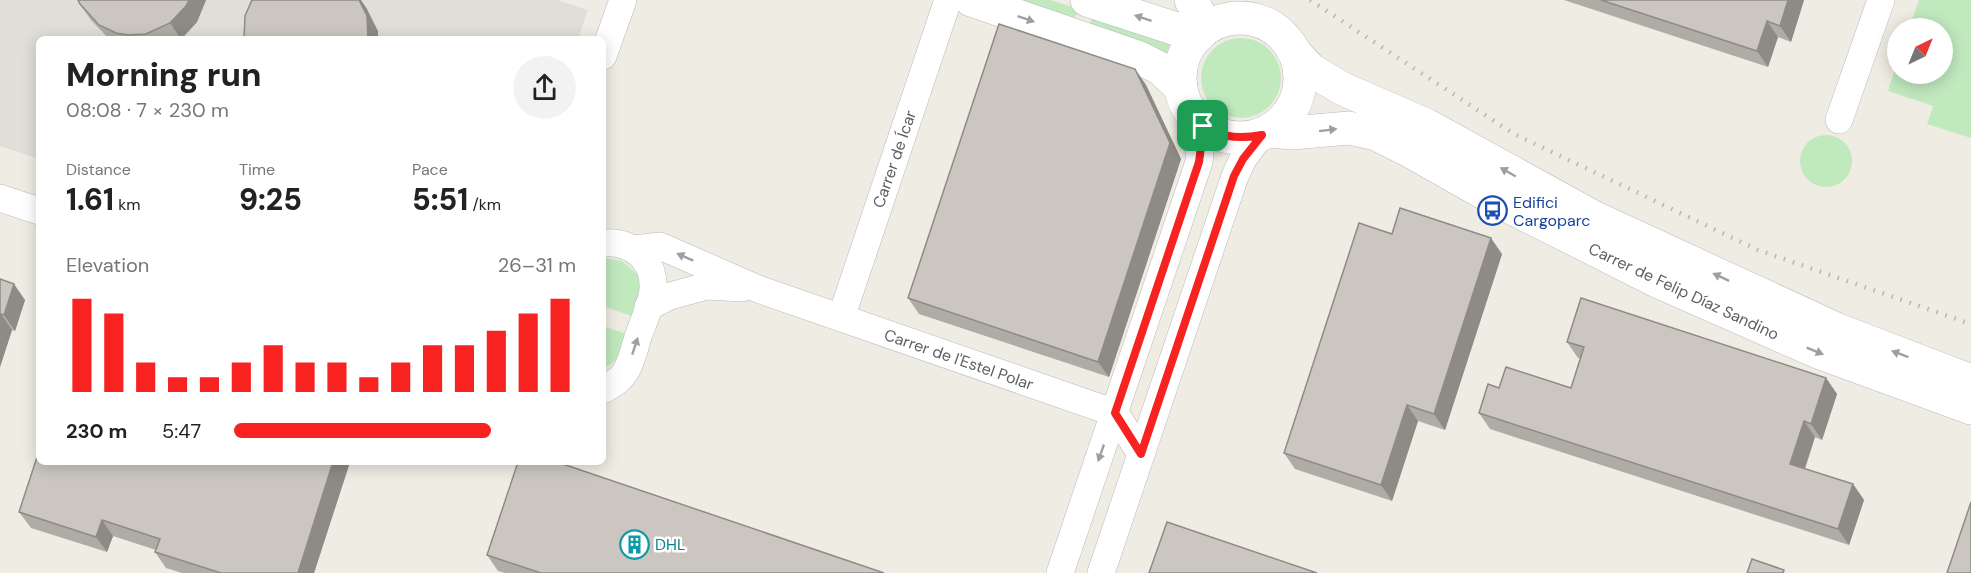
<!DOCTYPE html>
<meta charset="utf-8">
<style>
body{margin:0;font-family:"DM Sans",sans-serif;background:#f2f2f2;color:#222;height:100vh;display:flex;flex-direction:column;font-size:22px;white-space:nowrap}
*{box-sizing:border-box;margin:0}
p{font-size:20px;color:#767676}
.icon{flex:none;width:33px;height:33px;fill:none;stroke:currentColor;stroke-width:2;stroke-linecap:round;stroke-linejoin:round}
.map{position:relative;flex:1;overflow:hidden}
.panel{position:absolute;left:36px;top:36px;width:570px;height:429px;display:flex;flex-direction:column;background:#fff;border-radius:9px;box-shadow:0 3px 15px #0003}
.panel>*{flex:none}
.needle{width:39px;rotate:43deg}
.fabs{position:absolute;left:1887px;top:18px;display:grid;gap:12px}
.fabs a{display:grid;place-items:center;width:66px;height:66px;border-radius:50%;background:#fff;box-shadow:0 3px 15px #0003;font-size:30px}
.pin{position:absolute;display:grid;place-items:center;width:51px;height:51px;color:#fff;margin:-26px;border-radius:12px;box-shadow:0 3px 9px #0006}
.round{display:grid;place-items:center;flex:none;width:63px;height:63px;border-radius:32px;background:#f2f2f2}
.overview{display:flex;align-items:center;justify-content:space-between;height:102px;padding:0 30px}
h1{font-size:33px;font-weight:800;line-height:45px}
.stats{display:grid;grid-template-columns:repeat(3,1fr);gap:9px;height:102px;padding:6px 30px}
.stats div{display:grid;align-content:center}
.stats b{font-size:30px;font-weight:800}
.stats small{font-size:16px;font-weight:400}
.stats p{font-size:16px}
.chart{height:168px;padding:12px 30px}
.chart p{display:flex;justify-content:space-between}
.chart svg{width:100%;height:108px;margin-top:6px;stroke:#f82221;stroke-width:6}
ul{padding:0 30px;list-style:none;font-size:20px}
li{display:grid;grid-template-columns:96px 72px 1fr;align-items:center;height:45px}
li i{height:15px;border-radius:8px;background:#f82221}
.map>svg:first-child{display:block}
.industrial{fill:#e0ded8}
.green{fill:#c1e9be}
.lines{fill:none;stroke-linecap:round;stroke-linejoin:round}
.minor-casing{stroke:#b6babf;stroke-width:28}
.tertiary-casing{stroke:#b6babf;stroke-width:34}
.secondary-casing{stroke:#b7bbc1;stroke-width:34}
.minor{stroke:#fff;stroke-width:27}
.tertiary{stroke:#fff;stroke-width:33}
.secondary{stroke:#fff;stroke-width:33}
.rail{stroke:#b5b6b6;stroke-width:4.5;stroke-dasharray:1.5 8;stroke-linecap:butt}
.wall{fill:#afaba5}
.shaded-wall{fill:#8e8b86}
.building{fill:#cbc7c0;stroke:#8e8b86;stroke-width:1.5}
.oneway{fill:#9da0a3}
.route-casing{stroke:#fff;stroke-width:12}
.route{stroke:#f82221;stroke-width:8}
.labels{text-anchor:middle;stroke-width:5;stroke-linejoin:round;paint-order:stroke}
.street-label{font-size:16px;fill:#5b6165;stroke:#fff}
.transit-label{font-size:16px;fill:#164399;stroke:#fff;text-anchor:start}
.culture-label{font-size:16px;fill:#0d838f;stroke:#fff;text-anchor:start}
</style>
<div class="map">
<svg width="1971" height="573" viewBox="0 0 1971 573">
<rect width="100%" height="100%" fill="#efece3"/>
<polygon class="industrial" points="0,0 557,0 588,10 578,39 39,39 39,159 0,146"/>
<g class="green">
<polygon points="1011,0 1050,0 1078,9 1074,22"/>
<polygon points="1919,0 1971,0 1971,138 1927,124 1933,106 1888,91 1897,63 1898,74 1942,74 1942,28 1909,28"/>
<polygon points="1093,14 1173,44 1170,51 1166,53 1089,27"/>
<circle cx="1241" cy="78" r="40"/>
<circle cx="1826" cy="161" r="26"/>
<polygon points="603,258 622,261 637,274 642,291 634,317 603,306"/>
<path d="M603,326l24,8c-5,15 -8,28 -24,34z"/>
</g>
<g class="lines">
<defs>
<g id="minor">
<polyline points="603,56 623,0"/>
<polyline points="1839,120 1881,0"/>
<polyline points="0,198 39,211"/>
<path d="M603,243c28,-3 52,17 50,46 -1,15 -9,31 -14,45 -4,11 -6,24 -12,35 -5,10 -14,15 -24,21"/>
<polyline points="634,249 660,246 758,289 1115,413 1141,454"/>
<polyline points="648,307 670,296 707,286 742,288"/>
<polyline points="841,318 948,0"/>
<polyline points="1060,573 1199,162 1201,139 1195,118"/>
<polyline points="1101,573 1235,176 1243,159 1261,135"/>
</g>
<g id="tertiary">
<polyline points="971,0 1140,58 1161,69 1181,88"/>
<polyline points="1087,0 1198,36"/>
</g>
<g id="secondary">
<polyline points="1191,0 1199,14 1202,32"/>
<circle cx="1240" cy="78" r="60"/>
<polyline points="1293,51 1311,70 1343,89 1426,125 1593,217 1838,330 1971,381"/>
<polyline points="1270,131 1292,133 1349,128 1376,134 1408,150 1500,202 1659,282 1818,352 1971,408"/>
</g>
</defs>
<use href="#minor" class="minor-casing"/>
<use href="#tertiary" class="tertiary-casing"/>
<use href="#secondary" class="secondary-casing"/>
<use href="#minor" class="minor"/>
<use href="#tertiary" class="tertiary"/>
<use href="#secondary" class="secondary"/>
<polyline class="rail" points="1310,0 1514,134 1758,250 1971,324"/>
</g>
<g class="wall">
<polygon points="78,0 206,0 197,22 182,39 109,39 91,20 80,4"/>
<polygon points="1564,0 1804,0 1791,42 1778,37 1768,67"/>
<polygon points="1135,69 1146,85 1181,159 1109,377 919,314 908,298"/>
<polygon points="1392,234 1502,254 1445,430 1418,421 1392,501 1295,469 1284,453"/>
<polygon points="0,279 25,300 15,331 12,330 0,367"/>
<polygon points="1567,342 1826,378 1837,394 1822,440 1815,437 1805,469 1853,484 1864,500 1849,545 1490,429 1479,413 1499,388 1571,388 1580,358 1578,358"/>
<polygon points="39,462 350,462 314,573 182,573 166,568 155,552 156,550 113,536 107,552 31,528 19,512"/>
<polygon points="487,555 884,573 505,573 498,571"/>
</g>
<g class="shaded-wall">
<polygon points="189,0 206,0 197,22 181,39 170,23"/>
<polygon points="359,0 361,0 367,9 378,31 378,39 368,39"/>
<polygon points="1788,0 1804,0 1791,42 1780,26"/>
<polygon points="1767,21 1778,37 1768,67 1757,51"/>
<polygon points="1135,69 1146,85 1181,159 1109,377 1098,362"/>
<polygon points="1491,238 1502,254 1445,430 1434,414"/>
<polygon points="14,284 25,300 15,331 4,315"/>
<polygon points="1,314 12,330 0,367 0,316"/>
<polygon points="1826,378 1837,394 1822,440 1811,424"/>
<polygon points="1407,405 1418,421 1392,501 1381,485"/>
<polygon points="1804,421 1815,437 1801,480 1790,464"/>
<polygon points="333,462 350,462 314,573 298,573"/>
<polygon points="1853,484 1864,500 1849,545 1838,529"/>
<polygon points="102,520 113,536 107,552 96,537"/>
</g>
<g class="building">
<polygon points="78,0 189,0 186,6 170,23 146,34 128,35 116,33 99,25 80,4"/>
<polygon points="252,0 359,0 367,16 368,39 244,39 245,16"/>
<polygon points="1601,0 1788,0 1780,26 1767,21 1757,51"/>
<polygon points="999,24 1135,69 1170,143 1098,362 908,298"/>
<polygon points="1400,208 1491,238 1434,414 1407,405 1381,485 1284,453 1359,223 1392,234"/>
<polygon points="0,279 14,284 4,315 1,314 0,316"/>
<polygon points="1581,298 1826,378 1811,424 1804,421 1790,464 1853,484 1838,529 1479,413 1488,384 1499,388 1506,367 1571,388 1584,347 1567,342"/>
<polygon points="39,451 39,462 333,462 298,573 221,573 155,552 160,539 102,520 96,537 19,512"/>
<polygon points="518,462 557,462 884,573 541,573 487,555"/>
<polygon points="1971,502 1971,573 1947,573"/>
<polygon points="1167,522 1317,573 1149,573"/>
<polygon points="1752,559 1784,570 1783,573 1747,573"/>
</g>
<defs><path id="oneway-solid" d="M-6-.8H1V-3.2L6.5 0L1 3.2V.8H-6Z" transform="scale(1.5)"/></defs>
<g class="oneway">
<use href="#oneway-solid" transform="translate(1143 18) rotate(-162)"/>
<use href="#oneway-solid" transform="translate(1026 19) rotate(19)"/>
<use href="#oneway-solid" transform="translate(1328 130) rotate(-7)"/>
<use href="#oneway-solid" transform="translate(1508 172) rotate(-150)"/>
<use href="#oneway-solid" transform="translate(685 257) rotate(-156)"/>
<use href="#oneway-solid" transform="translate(1721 277) rotate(-155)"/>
<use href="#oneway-solid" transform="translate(635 346) rotate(-72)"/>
<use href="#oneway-solid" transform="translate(1815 351) rotate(22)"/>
<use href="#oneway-solid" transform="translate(1900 354) rotate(-159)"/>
<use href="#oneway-solid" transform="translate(1101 453) rotate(109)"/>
</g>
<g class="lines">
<defs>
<path id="route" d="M1195,118c19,19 41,22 67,17l-19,24 -9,17 -93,278 -26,-41 84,-251c3,-16 2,-30 -4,-44z"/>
</defs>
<use href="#route" class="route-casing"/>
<use href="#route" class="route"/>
</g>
<defs>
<symbol id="bus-ring" viewBox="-11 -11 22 22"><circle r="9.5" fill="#fff" stroke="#1a4fb4" stroke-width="1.5"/><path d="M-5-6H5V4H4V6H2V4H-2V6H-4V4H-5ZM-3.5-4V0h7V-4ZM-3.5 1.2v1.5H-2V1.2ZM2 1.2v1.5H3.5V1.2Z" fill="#1a4fb4"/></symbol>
<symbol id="building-ring" viewBox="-11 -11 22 22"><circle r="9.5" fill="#fff" stroke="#0f9aa8" stroke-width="1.5"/><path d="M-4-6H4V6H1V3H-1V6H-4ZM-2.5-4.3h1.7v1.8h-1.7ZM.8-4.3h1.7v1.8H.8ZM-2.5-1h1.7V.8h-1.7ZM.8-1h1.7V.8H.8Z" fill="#0f9aa8"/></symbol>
</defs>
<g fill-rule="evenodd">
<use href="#bus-ring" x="1476" y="194" width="33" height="33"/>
<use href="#building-ring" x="618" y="528" width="33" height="33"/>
</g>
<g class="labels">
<g class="street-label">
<text transform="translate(894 159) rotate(-71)" y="6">Carrer de Ícar</text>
<text transform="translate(1684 291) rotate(25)" y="6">Carrer de Felip Díaz Sandino</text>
<text transform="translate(959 359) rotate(19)" y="6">Carrer de l'Estel Polar</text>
</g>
<g class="transit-label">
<text x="1513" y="208">Edifici<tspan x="1513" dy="18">Cargoparc</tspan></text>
</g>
<g class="culture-label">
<text x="655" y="550">DHL</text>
</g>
</g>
</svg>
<div class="fabs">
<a><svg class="needle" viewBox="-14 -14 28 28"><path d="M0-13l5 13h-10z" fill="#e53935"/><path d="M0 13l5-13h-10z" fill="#767676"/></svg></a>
</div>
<div class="pin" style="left:1203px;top:126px;background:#1e9e55"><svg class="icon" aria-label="arrive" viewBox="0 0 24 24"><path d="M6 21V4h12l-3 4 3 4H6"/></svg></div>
<section class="panel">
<div class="overview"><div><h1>Morning run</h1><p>08:08 · 7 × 230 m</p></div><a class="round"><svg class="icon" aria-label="share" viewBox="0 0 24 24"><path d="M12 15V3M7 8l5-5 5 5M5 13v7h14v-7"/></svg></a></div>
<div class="stats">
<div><p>Distance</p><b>1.61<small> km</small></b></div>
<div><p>Time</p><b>9:25</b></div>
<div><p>Pace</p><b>5:51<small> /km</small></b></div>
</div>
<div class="chart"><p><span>Elevation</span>26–31 m</p>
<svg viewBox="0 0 160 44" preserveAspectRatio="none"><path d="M5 44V6M15 44V12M25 44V32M35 44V38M45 44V38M55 44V32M65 44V25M75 44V32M85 44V32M95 44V38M105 44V32M115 44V25M125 44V25M135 44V19M145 44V12M155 44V6"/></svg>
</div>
<ul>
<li><b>230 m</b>5:47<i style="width:75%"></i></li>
</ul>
</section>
</div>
